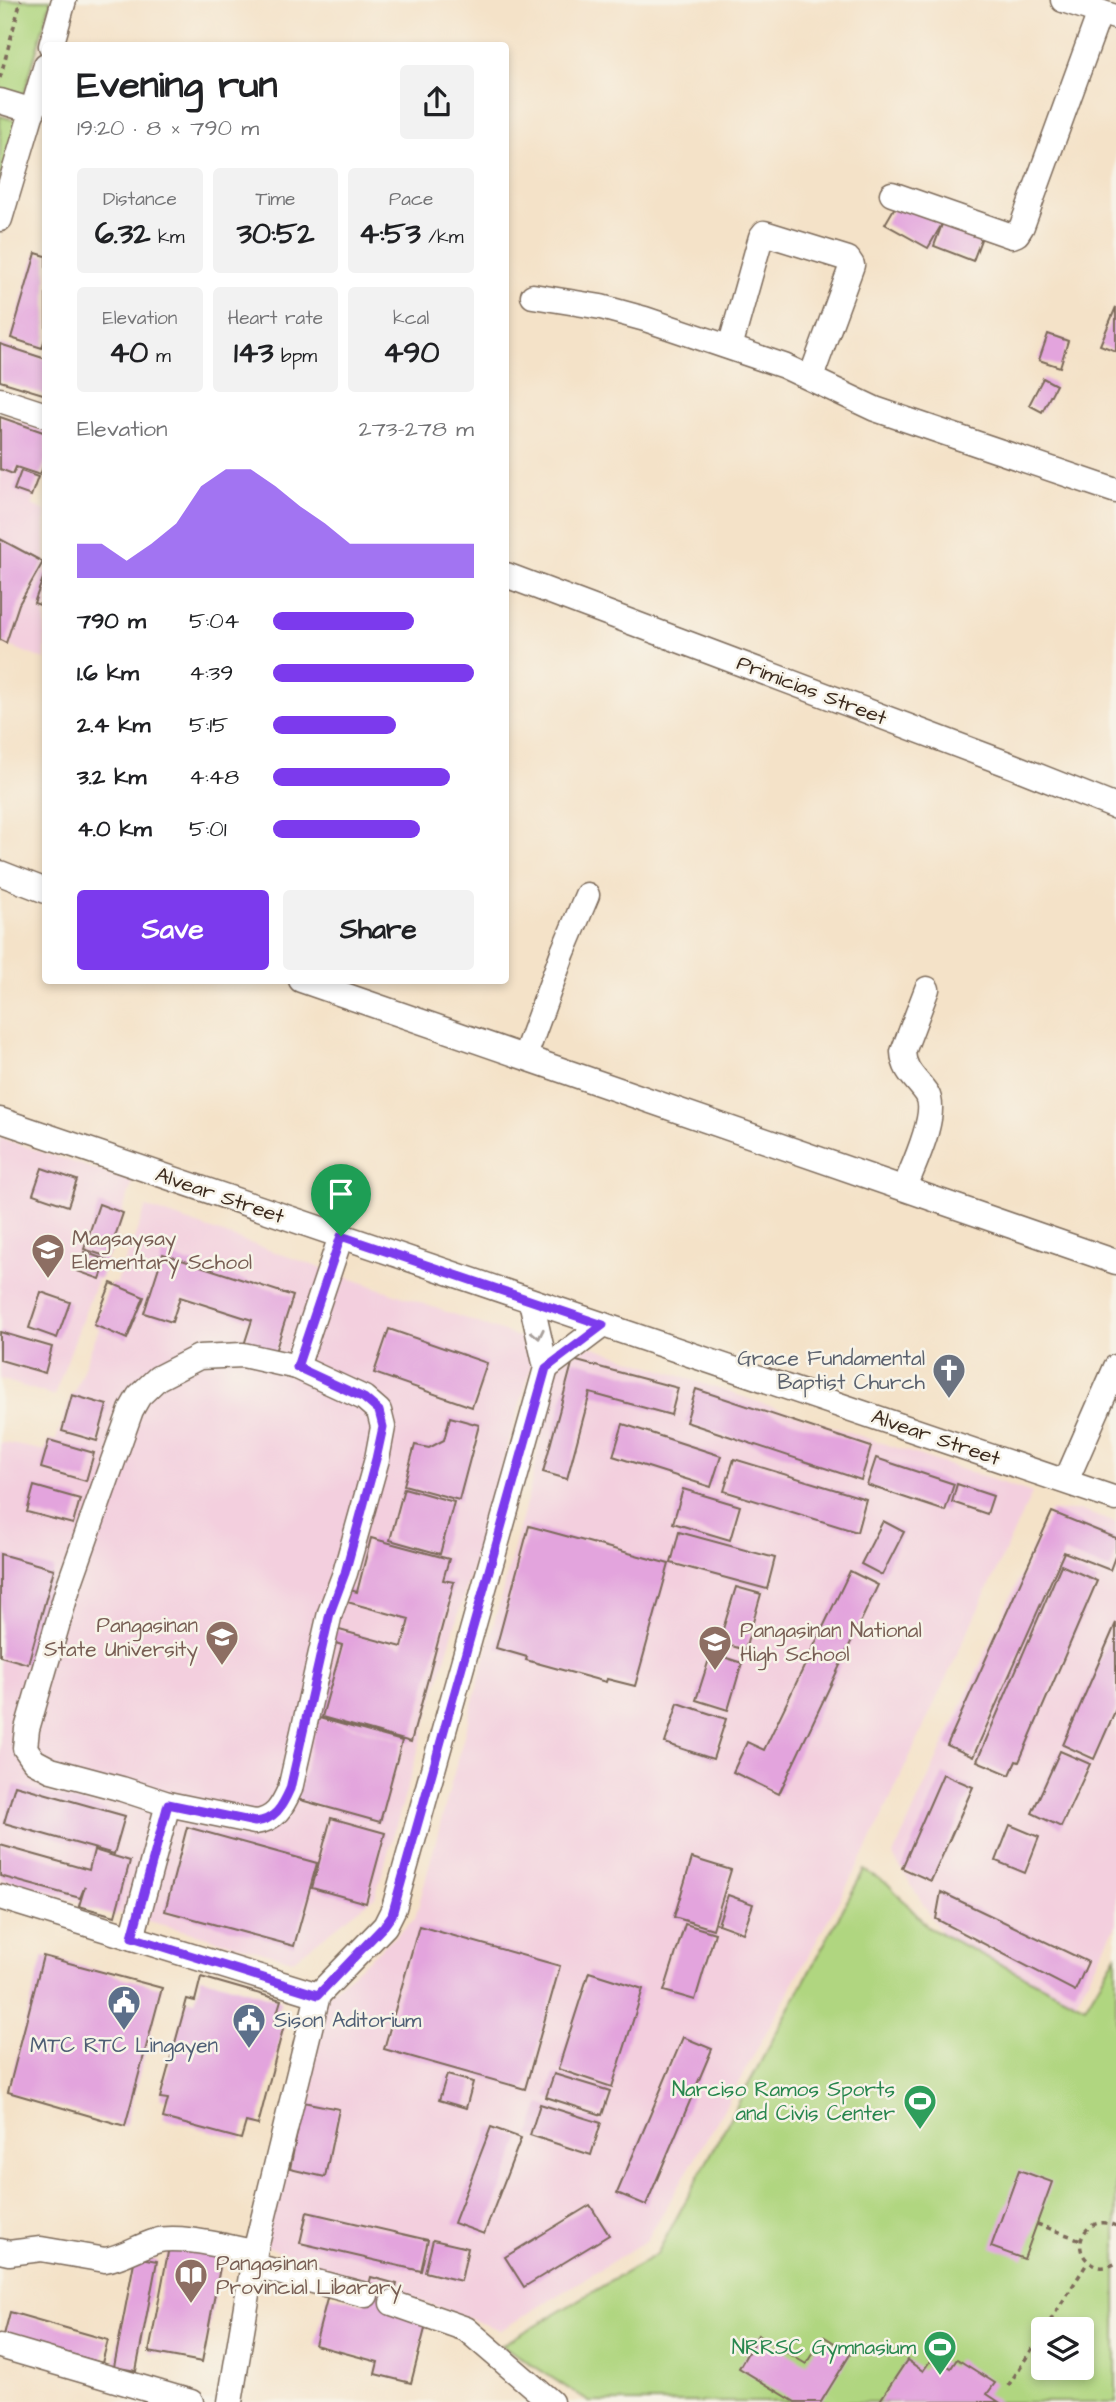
<!DOCTYPE html>
<meta charset="utf-8">
<style>
body{margin:0;font-family:"Architects Daughter",sans-serif;background:#f2f2f2;color:#202124;height:100vh;display:flex;flex-direction:column;font-size:26px;white-space:nowrap}
*{box-sizing:border-box;margin:0}
p{font-size:23px;color:#757577}
.icon{flex:none;width:38px;height:38px;fill:none;stroke:currentColor;stroke-width:2;stroke-linecap:round;stroke-linejoin:round}
.map{position:relative;flex:1;overflow:hidden}
.side{position:absolute;left:42px;top:42px;width:467px;height:942px;display:flex;flex-direction:column;background:#fff;border-radius:7px;box-shadow:0 4px 10px #0003}
.side>*{flex:none}
.tools{position:absolute;left:1031px;top:2317px;display:grid;gap:14px}
.tools a{display:grid;place-items:center;width:63px;height:63px;border-radius:7px;background:#fff;box-shadow:0 4px 10px #0003;font-size:35px}
.pin{position:absolute;display:grid;place-items:center;width:60px;height:60px;color:#fff;margin:-72px -30px;border-radius:50% 50% 50% 0;rotate:-45deg;box-shadow:0 0 7px #0007}
.pin .icon{rotate:45deg}
.round{display:grid;place-items:center;flex:none;width:74px;height:74px;border-radius:7px;background:#f2f2f2}
.summary{display:flex;align-items:center;justify-content:space-between;height:119px;padding:0 35px}
h1{font-size:38px;font-weight:800;line-height:52px}
.metrics{display:grid;grid-template-columns:repeat(3,1fr);gap:10px;height:119px;padding:7px 35px}
.metrics div{display:grid;align-content:center;border-radius:7px;background:#f2f2f2;text-align:center}
.metrics b{font-size:30px;font-weight:800}
.metrics small{font-size:19px;font-weight:400}
.metrics p{font-size:19px}
.chart{height:196px;padding:14px 35px}
.chart p{display:flex;justify-content:space-between}
.chart svg{width:100%;height:126px;margin-top:7px;fill:#7c3aed;opacity:.7}
.cta{display:flex;gap:14px;margin-top:auto;padding:14px 35px}
.cta a{flex:1;height:80px;border-radius:7px;background:#7c3aed;color:#fff;font-size:28px;font-weight:800;line-height:80px;text-align:center}
.cta a+a{background:#f2f2f2;color:#202124}
ul{padding:0 35px;list-style:none;font-size:23px}
li{display:grid;grid-template-columns:112px 84px 1fr;align-items:center;height:52px}
li i{height:18px;border-radius:9px;background:#7c3aed}
.map>svg:first-child{display:block}
.built{fill:#f3cfde}
.green{fill:#b0d680;stroke:#76804f;stroke-width:2;fill-rule:evenodd}
.building{fill:#e3a4dd}
.lines{fill:none;stroke-linecap:round;stroke-linejoin:round}
.minor-casing{stroke:#7c6a5a;stroke-width:27}
.path{stroke:#7c6a5a;stroke-width:3.5;stroke-dasharray:5 5;stroke-linecap:butt}
.minor{stroke:#fff;stroke-width:24}
.oneway{stroke:#a79f9a}
.route-casing{stroke:#fff;stroke-width:14}
.route{stroke:#7c3aed;stroke-width:9}
.labels{text-anchor:middle;stroke-width:5;stroke-linejoin:round;paint-order:stroke}
.street-label{font-size:21px;fill:#3b2a1e;stroke:#f7f3e8}
.education-label{font-size:21px;fill:#785e54;stroke:#f7f3e8;text-anchor:start}
.worship-label{font-size:21px;fill:#5b616d;stroke:#f7f3e8;text-anchor:end}
.service-label{font-size:21px;fill:#4e5e75;stroke:#f7f3e8;text-anchor:start}
.leisure-label{font-size:21px;fill:#27864d;stroke:#f7f3e8;text-anchor:end}
</style>
<div class="map">
<svg width="1116" height="2402" viewBox="0 0 1116 2402">
<rect width="100%" height="100%" fill="#f7f3e8"/>
<filter id="ink" filterUnits="userSpaceOnUse"><feTurbulence type="fractalNoise" baseFrequency=".0143" numOctaves="2"/><feDisplacementMap in="SourceGraphic" scale="14" xChannelSelector="R" yChannelSelector="G"/><feConvolveMatrix kernelMatrix="1 2 1 2 8 2 1 2 1" color-interpolation-filters="sRGB"/></filter>
<filter id="wash" filterUnits="userSpaceOnUse"><feTurbulence type="fractalNoise" baseFrequency=".00686" numOctaves="4" result="noise"/><feDisplacementMap in="SourceGraphic" scale="28" xChannelSelector="R" yChannelSelector="G"/><feGaussianBlur stdDeviation="1.57" result="paint"/><feColorMatrix in="noise" values="0 0 0 0 0 0 0 0 0 0 0 0 0 0 0 0 0 1.4 0 .05"/><feComposite in="paint" operator="in"/></filter>
<g filter="url(#wash)">
<rect width="100%" height="100%" fill="#f4e2c8"/>
<g class="built">
<polygon points="0,414 45,430 45,465 32,505 45,511 45,660 0,642"/>
<polygon points="0,1138 133,1182 54,1396 0,1379"/>
<polygon points="146,1207 538,1344 375,1897 293,1960 0,1881 0,1442 51,1452"/>
<polygon points="590,1346 1032,1493 866,1851 724,2109 647,2240 501,2330 261,2244 320,2001 415,1919 532,1481 555,1365"/>
<polygon points="1079,1510 1116,1523 1116,1925 1073,2007 943,1936 893,1856 1049,1512"/>
</g>
<g class="green">
<polygon points="0,0 51,0 23,98 0,91"/>
<polygon points="0,116 18,121 0,185"/>
<path d="M864,1870l24,14 41,44 156,79 31,-52v447h-527l-87,-57 155,-91zM1043,2329h39v39h-39z"/>
</g>
<g id="blocks">
<g class="building">
<polygon points="899,200 942,224 928,248 885,224"/>
<polygon points="944,219 983,234 973,261 934,246"/>
<polygon points="36,253 46,256 46,335 42,348 11,338"/>
<polygon points="1116,307 1116,351 1100,345"/>
<polygon points="1048,334 1068,341 1060,367 1039,360"/>
<polygon points="0,344 46,359 46,395 0,381"/>
<polygon points="1043,378 1056,385 1042,412 1029,405"/>
<polygon points="0,417 46,433 46,459 40,475 16,467 13,474 0,469"/>
<polygon points="21,471 38,477 31,496 14,490"/>
<polygon points="0,539 43,562 19,604 6,643 0,640"/>
<polygon points="45,573 46,573 46,607 34,603"/>
<polygon points="42,1168 77,1180 68,1206 33,1194"/>
<polygon points="99,1204 123,1213 108,1257 84,1249"/>
<polygon points="84,1252 107,1260 100,1279 77,1271"/>
<polygon points="163,1254 293,1296 274,1355 244,1345 252,1320 180,1297 172,1322 144,1313"/>
<polygon points="111,1283 144,1297 127,1339 94,1325"/>
<polygon points="41,1292 70,1302 57,1338 29,1328"/>
<polygon points="389,1329 487,1363 472,1407 374,1373"/>
<polygon points="0,1332 52,1347 45,1373 0,1360"/>
<polygon points="573,1360 678,1388 671,1415 590,1393 567,1479 543,1472"/>
<polygon points="696,1389 871,1447 861,1480 686,1422"/>
<polygon points="72,1395 107,1405 97,1441 62,1431"/>
<polygon points="450,1417 479,1425 459,1500 404,1485 415,1445 429,1448 444,1440"/>
<polygon points="623,1424 721,1456 711,1487 613,1456"/>
<polygon points="49,1440 94,1453 86,1481 41,1468"/>
<polygon points="876,1458 954,1484 945,1511 867,1485"/>
<polygon points="734,1459 866,1499 857,1532 724,1491"/>
<polygon points="957,1484 993,1496 987,1514 952,1502"/>
<polygon points="34,1486 80,1499 73,1524 27,1512"/>
<polygon points="404,1488 454,1502 440,1554 390,1540"/>
<polygon points="683,1489 740,1506 730,1540 673,1523"/>
<polygon points="1052,1512 1116,1538 1116,1554 1110,1570 1064,1552 973,1757 947,1745"/>
<polygon points="883,1521 904,1532 882,1575 861,1564"/>
<polygon points="529,1526 669,1564 635,1686 607,1679 606,1682 526,1660 527,1657 496,1648"/>
<polygon points="679,1532 775,1558 767,1589 671,1563"/>
<polygon points="371,1538 449,1559 443,1580 454,1582 411,1742 322,1717 342,1645 329,1641 332,1628 402,1647 409,1619 340,1600 343,1588 357,1592"/>
<polygon points="0,1554 54,1569 28,1664 0,1656"/>
<polygon points="1061,1565 1097,1581 1019,1762 1016,1761 1010,1775 977,1761"/>
<polygon points="850,1571 878,1585 779,1794 733,1772 747,1742 764,1750"/>
<polygon points="736,1587 761,1594 745,1650 719,1642"/>
<polygon points="1116,1623 1116,1709 1094,1759 1063,1745"/>
<polygon points="711,1653 742,1663 728,1710 696,1700"/>
<polygon points="678,1703 726,1719 713,1759 665,1743"/>
<polygon points="319,1718 402,1741 380,1822 297,1799"/>
<polygon points="1060,1751 1090,1764 1061,1827 1032,1813"/>
<polygon points="943,1774 973,1787 931,1881 902,1868"/>
<polygon points="15,1785 125,1816 114,1854 4,1823"/>
<polygon points="331,1818 385,1833 366,1903 312,1888"/>
<polygon points="1010,1825 1039,1837 1025,1873 996,1861"/>
<polygon points="187,1827 317,1863 294,1946 165,1911"/>
<polygon points="0,1845 89,1870 94,1850 130,1861 115,1916 79,1906 85,1886 80,1898 0,1876"/>
<polygon points="692,1858 731,1870 713,1929 674,1917"/>
<polygon points="941,1892 1088,1962 1075,1991 936,1919"/>
<polygon points="728,1895 753,1904 743,1933 718,1924"/>
<polygon points="685,1924 715,1933 695,2000 664,1991"/>
<polygon points="419,1926 560,1966 525,2089 384,2049"/>
<polygon points="43,1956 162,1988 125,2126 8,2092"/>
<polygon points="589,1972 643,1989 612,2087 558,2069"/>
<polygon points="201,1977 281,2000 274,2023 284,2025 258,2125 246,2122 241,2139 163,2118 168,2099 160,2098 187,1999 195,2001"/>
<polygon points="683,2037 712,2049 646,2205 617,2193"/>
<polygon points="554,2074 610,2091 602,2115 546,2097"/>
<polygon points="447,2075 473,2082 466,2108 439,2100"/>
<polygon points="303,2102 339,2109 325,2177 290,2169"/>
<polygon points="540,2104 601,2123 591,2155 530,2135"/>
<polygon points="491,2127 521,2138 484,2234 454,2223"/>
<polygon points="1019,2170 1052,2182 1024,2259 991,2247"/>
<polygon points="590,2205 609,2235 524,2287 505,2257"/>
<polygon points="307,2212 428,2240 421,2271 300,2243"/>
<polygon points="433,2240 468,2248 461,2281 425,2272"/>
<polygon points="169,2247 222,2257 202,2362 149,2352"/>
<polygon points="135,2257 157,2261 136,2371 114,2367"/>
<polygon points="371,2277 397,2284 390,2312 427,2321 411,2383 375,2374 378,2362 315,2345 328,2295 364,2304"/>
<polygon points="10,2312 108,2340 102,2363 4,2335"/>
<polygon points="758,2335 806,2364 823,2336 851,2353 821,2402 795,2402 739,2368"/>
<polygon points="957,2359 995,2383 987,2394 999,2402 879,2402 907,2360 923,2371 930,2361 936,2365 939,2360 951,2368"/>
</g>
</g>
</g>
<g filter="url(#ink)">
<use href="#blocks" fill-opacity="0" stroke="#7c6a5a" stroke-width="2"/>
<g class="lines">
<defs>
<g id="minor">
<polyline points="1063,0 1115,17"/>
<polyline points="51,46 64,0"/>
<polyline points="0,101 33,111"/>
<polyline points="892,194 1012,236 1017,234 1022,226 1100,12"/>
<polyline points="0,219 46,65"/>
<polyline points="533,296 601,307 645,319 784,366 875,409 1116,491"/>
<polyline points="730,347 761,237 764,233 848,259 852,265 811,377"/>
<polyline points="0,400 46,415"/>
<polyline points="506,575 1013,766 1116,807"/>
<polyline points="0,873 46,891"/>
<polyline points="301,980 1116,1262"/>
<polyline points="525,1056 563,952 587,895"/>
<polyline points="0,1120 1116,1499"/>
<path d="M905,1187c8,-21 34,-73 22,-93 -10,-15 -23,-22 -24,-42l24,-63"/>
<path d="M243,1355l54,12 67,31 15,13 4,16 -6,32 -32,114 -15,40 -40,176c-8,18 -15,31 -35,33l-87,-18 -46,-15 -71,-19 -17,-9 -9,-13 2,-19 41,-141 63,-178 8,-14 19,-18 41,-21z"/>
<polyline points="297,1367 341,1236"/>
<polyline points="546,1368 603,1325"/>
<polyline points="1066,1481 1116,1367"/>
<polyline points="0,1897 318,1995"/>
<polyline points="132,1938 168,1804"/>
<polyline points="318,1995 385,1926 394,1908 546,1368 531,1301"/>
<path d="M0,2251l9,2 32,-4 64,11c18,-3 34,-14 51,-19 23,-7 74,7 99,11"/>
<polyline points="252,2265 366,2295"/>
<polyline points="392,2303 466,2329 551,2402"/>
<polyline points="0,2346 191,2402"/>
<polyline points="230,2402 255,2252 318,1995"/>
</g>
</defs>
<use href="#minor" class="minor-casing"/>
<g class="path">
<polyline points="0,78 21,0"/>
<polyline points="1037,2224 1081,2240"/>
<path d="M1116,2226c-30,-15 -50,25 -22,39 8,4 15,2 22,-2"/>
<polyline points="1045,2329 1088,2262"/>
<polyline points="1008,2386 1043,2332"/>
</g>
<use href="#minor" class="minor"/>
</g>
<defs><path id="oneway-chevron" d="M-2-3.5L2.5 0L-2 3.5" fill="none" stroke-width="1.6" stroke-linecap="round" stroke-linejoin="round" transform="scale(1.75)"/></defs>
<use class="oneway" href="#oneway-chevron" transform="translate(538 1334) rotate(78)"/>
</g>
<g class="lines" filter="url(#ink)">
<defs>
<path id="route" d="M341,1236l262,89 -57,43 -154,547 -8,11 -66,69 -186,-58 36,-133 87,18c20,-2 27,-15 35,-33l40,-176 15,-40 31,-114 7,-32 -4,-16 -15,-13 -67,-31z"/>
</defs>
<use href="#route" class="route-casing"/>
<use href="#route" class="route"/>
</g>
<defs>
<symbol id="school-pin" viewBox="-11 -11 22 30"><path d="M0 17L-7.5 6A9.5 9.5 0 1 1 7.5 6Z" fill="#8d6e63" stroke="#f7f3e8"/><path d="M0-5L7-2L0 1L-7-2ZM-4 1L0 2.5L4 1V4Q0 6-4 4Z" fill="#fff"/></symbol>
<symbol id="church-pin" viewBox="-11 -11 22 30"><path d="M0 17L-7.5 6A9.5 9.5 0 1 1 7.5 6Z" fill="#6b7280" stroke="#f7f3e8"/><path d="M-1.2-6h2.4v3.5h3.3v2.4h-3.3V6h-2.4V-.1h-3.3v-2.4h3.3Z" fill="#fff"/></symbol>
<symbol id="university-pin" viewBox="-11 -11 22 30"><path d="M0 17L-7.5 6A9.5 9.5 0 1 1 7.5 6Z" fill="#8d6e63" stroke="#f7f3e8"/><path d="M0-5L7-2L0 1L-7-2ZM-4 1L0 2.5L4 1V4Q0 6-4 4Z" fill="#fff"/></symbol>
<symbol id="civic-pin" viewBox="-11 -11 22 30"><path d="M0 17L-7.5 6A9.5 9.5 0 1 1 7.5 6Z" fill="#5c6f8a" stroke="#f7f3e8"/><path d="M-.6-6.5H3V-4.5H.6V-3L4-1V1h2V6H-6V1h2V-1L-.6-3ZM-1.2 2.5V6h2.4V2.5Z" fill="#fff"/></symbol>
<symbol id="stadium-pin" viewBox="-11 -11 22 30"><path d="M0 17L-7.5 6A9.5 9.5 0 1 1 7.5 6Z" fill="#2e9e5b" stroke="#f7f3e8"/><path d="M0-5a6.5 5 0 1 0 0 10a6.5 5 0 1 0 0-10ZM-3.5-1.8h7v3.6h-7Z" fill="#fff"/></symbol>
<symbol id="library-pin" viewBox="-11 -11 22 30"><path d="M0 17L-7.5 6A9.5 9.5 0 1 1 7.5 6Z" fill="#8d6e63" stroke="#f7f3e8"/><path d="M-6-4Q-3-5.5-.7-3.5V5Q-3 3-6 4ZM6-4Q3-5.5 .7-3.5V5Q3 3 6 4Z" fill="#fff"/></symbol>
</defs>
<g fill-rule="evenodd">
<use href="#school-pin" x="29" y="1231" width="38" height="52"/>
<use href="#church-pin" x="930" y="1351" width="38" height="52"/>
<use href="#university-pin" x="203" y="1618" width="38" height="52"/>
<use href="#school-pin" x="696" y="1623" width="38" height="52"/>
<use href="#civic-pin" x="105" y="1983" width="38" height="52"/>
<use href="#civic-pin" x="230" y="2001" width="38" height="52"/>
<use href="#stadium-pin" x="901" y="2082" width="38" height="52"/>
<use href="#library-pin" x="172" y="2256" width="38" height="52"/>
<use href="#stadium-pin" x="921" y="2328" width="38" height="52"/>
</g>
<g class="labels">
<g class="street-label">
<text transform="translate(812 690) rotate(21)" y="7">Primicias Street</text>
<text transform="translate(220 1195) rotate(19)" y="7">Alvear Street</text>
<text transform="translate(936 1437) rotate(19)" y="7">Alvear Street</text>
</g>
<g class="education-label">
<text x="72" y="1245">Magsaysay<tspan x="72" dy="24">Elementary School</tspan></text>
<text x="198" y="1632" text-anchor="end">Pangasinan<tspan x="198" dy="24">State University</tspan></text>
<text x="740" y="1637">Pangasinan National<tspan x="740" dy="24">High School</tspan></text>
<text x="216" y="2270">Pangasinan<tspan x="216" dy="24">Provincial Libarary</tspan></text>
</g>
<g class="worship-label">
<text x="925" y="1365">Grace Fundamental<tspan x="925" dy="24">Baptist Church</tspan></text>
</g>
<g class="service-label">
<text x="274" y="2027">Sison Aditorium</text>
<text x="124" y="2052" text-anchor="middle">MTC RTC Lingayen</text>
</g>
<g class="leisure-label">
<text x="895" y="2096">Narciso Ramos Sports<tspan x="895" dy="24">and Civis Center</tspan></text>
<text x="916" y="2354">NRRSC Gymnasium</text>
</g>
</g>
</svg>
<div class="tools">
<a><svg class="icon" aria-label="layers" viewBox="0 0 24 24"><path d="M12 4l9 5-9 5-9-5zM3 14l9 5 9-5"/></svg></a>
</div>
<div class="pin" style="left:341px;top:1236px;background:#1e9e55"><svg class="icon" aria-label="arrive" viewBox="0 0 24 24"><path d="M6 21V4h12l-3 4 3 4H6"/></svg></div>
<section class="side">
<div class="summary"><div><h1>Evening run</h1><p>19:20 · 8 × 790 m</p></div><a class="round"><svg class="icon" aria-label="share" viewBox="0 0 24 24"><path d="M12 15V3M7 8l5-5 5 5M5 13v7h14v-7"/></svg></a></div>
<div class="metrics">
<div><p>Distance</p><b>6.32<small> km</small></b></div>
<div><p>Time</p><b>30:52</b></div>
<div><p>Pace</p><b>4:53<small> /km</small></b></div>
</div>
<div class="metrics">
<div><p>Elevation</p><b>40<small> m</small></b></div>
<div><p>Heart rate</p><b>143<small> bpm</small></b></div>
<div><p>kcal</p><b>490</b></div>
</div>
<div class="chart"><p><span>Elevation</span>273–278 m</p>
<svg viewBox="0 0 160 44" preserveAspectRatio="none"><path d="M0 44V32L10 32L20 38L30 32L40 25L50 12L60 6L70 6L80 12L90 19L100 25L110 32L120 32L130 32L140 32L150 32L160 32V44z"/></svg>
</div>
<ul>
<li><b>790 m</b>5:04<i style="width:70%"></i></li>
<li><b>1.6 km</b>4:39<i style="width:100%"></i></li>
<li><b>2.4 km</b>5:15<i style="width:61%"></i></li>
<li><b>3.2 km</b>4:48<i style="width:88%"></i></li>
<li><b>4.0 km</b>5:01<i style="width:73%"></i></li>
</ul>
<div class="cta"><a>Save</a><a>Share</a></div>
</section>
</div>
